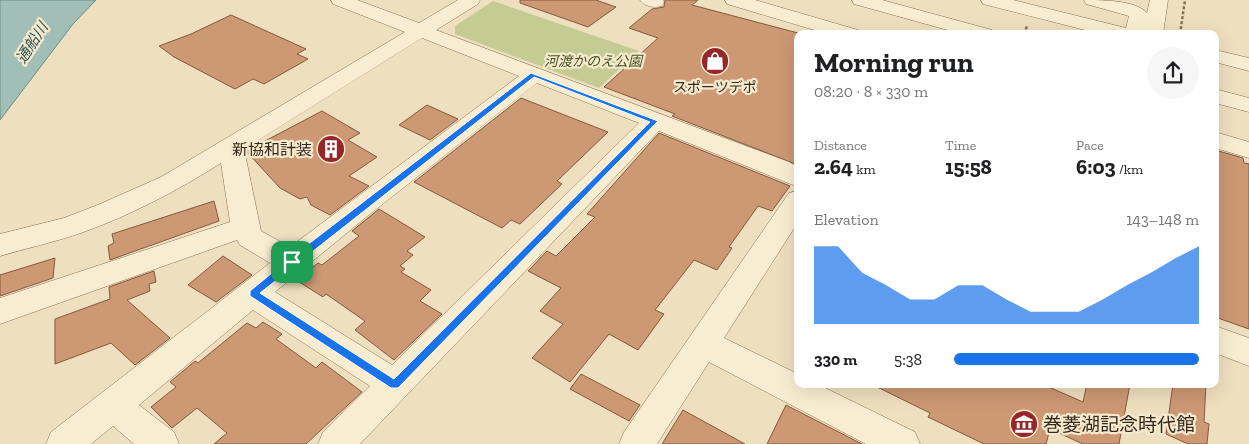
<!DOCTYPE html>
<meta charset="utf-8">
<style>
body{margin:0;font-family:"Zilla Slab","Noto Sans JP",serif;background:#f6f6f6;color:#202124;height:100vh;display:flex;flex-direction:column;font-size:19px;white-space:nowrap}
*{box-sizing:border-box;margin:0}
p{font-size:16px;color:#757577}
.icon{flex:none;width:28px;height:28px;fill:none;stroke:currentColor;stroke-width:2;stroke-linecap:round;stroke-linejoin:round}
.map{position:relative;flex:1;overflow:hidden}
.details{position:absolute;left:794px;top:30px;width:425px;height:358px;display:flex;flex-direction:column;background:#fff;border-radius:10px;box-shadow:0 5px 20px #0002}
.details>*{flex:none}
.pin{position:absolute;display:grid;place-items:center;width:42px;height:42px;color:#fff;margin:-21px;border-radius:10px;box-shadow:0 2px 8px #0006}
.round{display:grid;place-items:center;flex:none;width:52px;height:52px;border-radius:26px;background:#f6f6f6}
.headline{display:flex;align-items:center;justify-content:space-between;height:85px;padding:0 20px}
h1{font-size:28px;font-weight:700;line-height:38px}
.stats{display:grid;grid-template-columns:repeat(3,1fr);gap:8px;height:85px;padding:5px 20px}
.stats div{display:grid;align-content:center}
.stats b{font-size:21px;font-weight:700}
.stats small{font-size:14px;font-weight:400}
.stats p{font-size:14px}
.chart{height:140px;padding:10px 20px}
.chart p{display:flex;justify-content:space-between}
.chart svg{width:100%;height:90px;margin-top:5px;fill:#1a73e8;opacity:.7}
ul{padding:0 20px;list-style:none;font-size:16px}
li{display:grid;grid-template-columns:80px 60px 1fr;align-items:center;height:38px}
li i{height:12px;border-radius:6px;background:#1a73e8}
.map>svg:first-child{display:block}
.green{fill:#c5cc93}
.water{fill:#a2bfb7;stroke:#698d84}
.building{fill:#cd9874;stroke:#86593d}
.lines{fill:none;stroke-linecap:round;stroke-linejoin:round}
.minor-casing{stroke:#867057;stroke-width:1}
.path{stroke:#867057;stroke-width:2.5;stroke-dasharray:3 2;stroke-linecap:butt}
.minor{fill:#f9edd1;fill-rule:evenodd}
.route{fill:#1a73e8;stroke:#fff;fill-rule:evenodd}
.labels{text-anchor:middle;stroke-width:4.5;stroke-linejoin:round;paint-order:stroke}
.far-park-label{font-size:14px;font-style:italic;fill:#465222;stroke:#f5eace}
.far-poi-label{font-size:14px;fill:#35281c;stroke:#f5eace}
.far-water-label{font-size:15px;font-style:italic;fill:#2b5653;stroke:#f5eace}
.poi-label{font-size:16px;fill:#35281c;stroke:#f5eace;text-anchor:end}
.near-poi-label{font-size:19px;fill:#35281c;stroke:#f5eace;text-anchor:start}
</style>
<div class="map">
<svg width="1249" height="444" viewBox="0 0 1249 444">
<rect width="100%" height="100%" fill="#eedfbe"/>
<polygon class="green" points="493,1 639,51 599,88 455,34 455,26"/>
<polygon class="water" points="0,0 96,0 73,24 0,120"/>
<g class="building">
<polygon points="520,0 596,0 616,7 588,27 520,3"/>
<polygon points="665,0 698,0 692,5 798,33 798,165 672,116 675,114 604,87 658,38 629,28 652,9 664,7"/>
<polygon points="231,15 306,49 297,54 308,59 264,84 253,79 235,89 174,57 159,46 191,34"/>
<polygon points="521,98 608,132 557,181 562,184 520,224 511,220 502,228 414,182"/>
<polygon points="427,105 458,119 430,140 399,125"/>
<polygon points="322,111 360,133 348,140 377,157 349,176 369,186 330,215 311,205 307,197 300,199 280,188 246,151"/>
<polygon points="659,133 790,186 772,211 758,206 729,247 732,248 717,270 694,260 655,310 664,314 638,350 609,334 570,382 532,358 563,324 540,311 561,288 528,271 547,251 556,256 595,217 587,214"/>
<polygon points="1215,150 1243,158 1244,163 1249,164 1249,329 1215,317"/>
<polygon points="214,201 219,221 110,260 108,246 114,243 112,234"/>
<polygon points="379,209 425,237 407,251 413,255 400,266 405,269 401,272 431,290 420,301 442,314 394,360 355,330 365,321 326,294 323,297 296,280 318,263 322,265 359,236 352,231"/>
<polygon points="223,256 252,275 216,302 188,285"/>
<polygon points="55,258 53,278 0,296 0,275"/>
<polygon points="154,271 156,282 149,284 150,291 127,300 170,338 135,365 111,343 55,364 55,319 110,299 109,287"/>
<polygon points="263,322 282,334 276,339 316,368 322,362 362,392 306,444 214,444 227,433 197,408 172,428 151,407 176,387 170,382 195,361 198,363 247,323 256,328"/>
<polygon points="581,374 640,405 629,421 570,389"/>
<polygon points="871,384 1042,384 1083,402 1087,384 1130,384 1119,444 1083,444 1050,429 1046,444 984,444 928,417 930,413"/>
<polygon points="1173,384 1206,384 1204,422 1209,424 1207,444 1188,444 1166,434"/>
<polygon points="786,405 862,444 767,444"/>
<polygon points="683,410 745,444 662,444"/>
</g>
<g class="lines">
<defs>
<g id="minor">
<path d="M331,0h26l62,23 39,-23h22l-2,4 -42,26 353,132 9,5v20l-139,-56 -299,313h-42l5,-12 47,-46 -117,-76 -114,95 35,27 5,12h-45l-21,-18 -22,18h-45l5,-12 219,-169 -30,-18 -3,-5 -237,84v-26l230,-76 -9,-59c-44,28 -90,52 -140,70 -26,9 -54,15 -81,23v-22l64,-16 36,-14 61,-27 244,-145 -72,-28zM422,38l97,38 -229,171 -29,-16 -17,-82zM537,83l102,40 -247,242 -117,-73 95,-78z"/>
<path d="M640,0h23l1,2 -2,4c-8,2 -17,1 -22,-6z"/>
<polygon points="725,0 755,0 858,30 861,34 828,34 727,4"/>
<polygon points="852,0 882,0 992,30 995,34 962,34 854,4"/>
<path d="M981,0h32l113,28 3,-12 -43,-12 -2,-4c17,0 52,0 63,13l3,-13h18l-5,34h-62l-118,-30z"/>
<polygon points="1215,50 1249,58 1249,71 1215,62"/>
<polygon points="1215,89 1249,98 1249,112 1215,103"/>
<polygon points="1215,132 1249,142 1249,158 1215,148"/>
<polygon points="798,191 798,222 724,338 798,374 798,384 817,384 915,432 920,444 866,444 709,362 657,444 619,444 624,432 789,193"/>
<polygon points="1215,326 1249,338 1249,366 1215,353"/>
</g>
</defs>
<use href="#minor" class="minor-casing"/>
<g class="path">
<polyline points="1024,34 1027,26"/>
<polyline points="1180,34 1185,0"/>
</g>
<use href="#minor" class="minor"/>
</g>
<path class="route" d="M531,73l127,48 -260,267h-7l-141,-92v-5l39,-32zM534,77l116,45 -256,257 -134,-86z"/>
<defs>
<symbol id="shop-disc" viewBox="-11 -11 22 22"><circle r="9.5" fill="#962728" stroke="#f5eace"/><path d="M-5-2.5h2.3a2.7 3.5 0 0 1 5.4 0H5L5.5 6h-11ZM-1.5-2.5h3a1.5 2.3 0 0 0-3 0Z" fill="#fff"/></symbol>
<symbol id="building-disc" viewBox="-11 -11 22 22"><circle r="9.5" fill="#962728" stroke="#f5eace"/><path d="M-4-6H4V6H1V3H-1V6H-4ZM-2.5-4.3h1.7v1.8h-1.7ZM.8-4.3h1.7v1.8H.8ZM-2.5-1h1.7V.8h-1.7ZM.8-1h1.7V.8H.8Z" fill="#fff"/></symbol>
<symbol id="museum-disc" viewBox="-11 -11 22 22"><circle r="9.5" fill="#962728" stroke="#f5eace"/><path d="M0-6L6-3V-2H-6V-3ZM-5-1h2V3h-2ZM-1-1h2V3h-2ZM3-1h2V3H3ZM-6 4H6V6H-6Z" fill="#fff"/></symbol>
</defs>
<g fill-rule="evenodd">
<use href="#shop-disc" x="699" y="45" width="32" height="32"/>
<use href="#building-disc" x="315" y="133" width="32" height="32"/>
<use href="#museum-disc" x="1008" y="408" width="32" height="32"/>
</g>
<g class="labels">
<g class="far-park-label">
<text x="593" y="66">河渡かのえ公園</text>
</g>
<g class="far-poi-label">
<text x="715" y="92">スポーツデポ</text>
</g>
<g class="far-water-label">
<text transform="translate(32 43) rotate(-57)" y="5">通船川</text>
</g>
<g class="poi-label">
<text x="312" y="155">新協和計装</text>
</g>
<g class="near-poi-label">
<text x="1043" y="431">巻菱湖記念時代館</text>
</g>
</g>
</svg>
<div class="pin" style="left:292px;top:262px;background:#1e9e55"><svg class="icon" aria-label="arrive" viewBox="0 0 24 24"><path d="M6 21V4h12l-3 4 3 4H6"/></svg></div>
<section class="details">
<div class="headline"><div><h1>Morning run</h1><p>08:20 · 8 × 330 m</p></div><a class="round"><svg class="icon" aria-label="share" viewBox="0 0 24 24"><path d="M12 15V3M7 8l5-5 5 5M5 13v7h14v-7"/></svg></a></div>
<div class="stats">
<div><p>Distance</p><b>2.64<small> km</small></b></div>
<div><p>Time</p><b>15:58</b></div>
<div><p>Pace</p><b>6:03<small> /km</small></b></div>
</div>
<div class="chart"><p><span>Elevation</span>143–148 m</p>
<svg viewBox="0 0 160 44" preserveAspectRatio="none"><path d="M0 44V6L10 6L20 19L30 25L40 32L50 32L60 25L70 25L80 32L90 38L100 38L110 38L120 32L130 25L140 19L150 12L160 6V44z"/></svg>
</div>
<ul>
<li><b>330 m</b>5:38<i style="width:100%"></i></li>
</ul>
</section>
</div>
